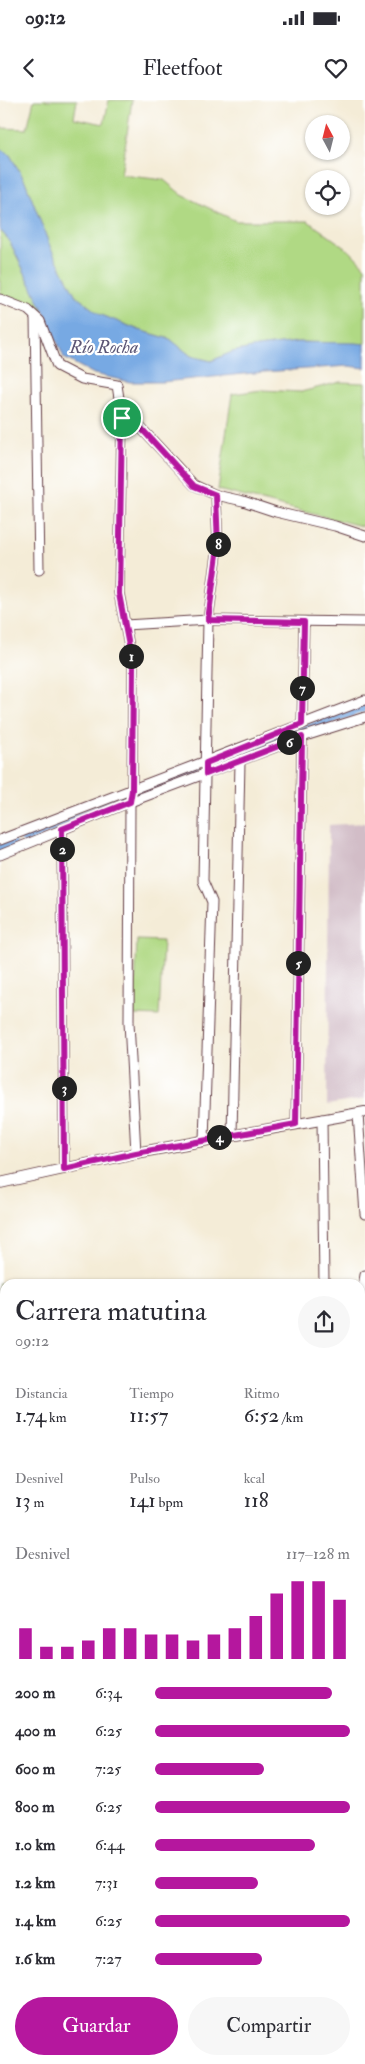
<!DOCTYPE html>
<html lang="es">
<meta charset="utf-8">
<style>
body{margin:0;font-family:"IM FELL Double Pica",serif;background:#f7f7f7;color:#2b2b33;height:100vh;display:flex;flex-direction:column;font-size:19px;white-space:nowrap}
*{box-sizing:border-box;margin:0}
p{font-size:16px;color:#7c7c81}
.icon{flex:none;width:28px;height:28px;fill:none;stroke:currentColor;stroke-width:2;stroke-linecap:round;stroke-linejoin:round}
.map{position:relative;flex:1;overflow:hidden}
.side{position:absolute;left:0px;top:1179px;width:365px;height:786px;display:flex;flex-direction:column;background:#fff;border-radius:15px 15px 0 0;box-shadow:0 1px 4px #0004}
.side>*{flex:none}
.needle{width:32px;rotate:353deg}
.fabs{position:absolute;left:305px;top:15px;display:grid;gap:10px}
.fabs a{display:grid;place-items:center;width:45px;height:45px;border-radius:50%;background:#fff;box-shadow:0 1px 4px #0004;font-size:25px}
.pin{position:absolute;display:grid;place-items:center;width:42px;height:42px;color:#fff;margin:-21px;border:2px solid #fff;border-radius:50%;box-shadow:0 1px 5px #0007}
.km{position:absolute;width:25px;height:25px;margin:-12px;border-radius:50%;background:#222;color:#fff;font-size:14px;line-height:25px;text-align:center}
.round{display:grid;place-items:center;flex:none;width:52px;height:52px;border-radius:26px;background:#f7f7f7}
.summary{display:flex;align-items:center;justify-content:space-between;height:85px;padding:0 15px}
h1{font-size:28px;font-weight:600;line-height:38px}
.stats{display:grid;grid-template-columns:repeat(3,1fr);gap:8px;height:85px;padding:5px 15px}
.stats div{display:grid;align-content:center}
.stats b{font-size:21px;font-weight:600}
.stats small{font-size:14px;font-weight:400}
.stats p{font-size:14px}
.chart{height:140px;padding:10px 15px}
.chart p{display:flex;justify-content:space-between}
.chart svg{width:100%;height:90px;margin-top:5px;stroke:#b5179e;stroke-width:6}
.action{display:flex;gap:10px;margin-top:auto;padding:10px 15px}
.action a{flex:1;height:58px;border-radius:30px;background:#b5179e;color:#fff;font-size:20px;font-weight:600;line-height:58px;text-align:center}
.action a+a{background:#f7f7f7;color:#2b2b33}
ul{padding:0 15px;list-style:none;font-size:16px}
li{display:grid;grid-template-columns:80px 60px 1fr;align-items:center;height:38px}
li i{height:12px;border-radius:6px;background:#b5179e}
.status{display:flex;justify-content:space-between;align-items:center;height:35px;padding:0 25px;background:#fff;direction:ltr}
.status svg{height:14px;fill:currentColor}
header{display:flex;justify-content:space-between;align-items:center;height:65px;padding:0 15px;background:#fff;font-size:22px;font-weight:600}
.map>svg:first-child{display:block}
.industrial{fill:#d2bdc7}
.green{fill:#b0d984;stroke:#7d7c58}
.water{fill:#77a9e3;stroke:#606487}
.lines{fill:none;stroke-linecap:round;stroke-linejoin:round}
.stream{stroke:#77a9e3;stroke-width:2.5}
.canal{stroke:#77a9e3;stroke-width:9}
.minor-casing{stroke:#643e45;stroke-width:11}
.major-casing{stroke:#643e45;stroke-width:12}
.minor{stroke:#fff;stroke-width:9}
.major{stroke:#fff;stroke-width:10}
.route-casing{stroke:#fff;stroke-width:10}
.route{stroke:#b5179e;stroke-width:6}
.labels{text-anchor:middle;stroke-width:4.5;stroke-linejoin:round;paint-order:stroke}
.water-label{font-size:18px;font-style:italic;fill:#5c5675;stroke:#fff}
</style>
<div class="status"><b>09:12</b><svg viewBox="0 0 49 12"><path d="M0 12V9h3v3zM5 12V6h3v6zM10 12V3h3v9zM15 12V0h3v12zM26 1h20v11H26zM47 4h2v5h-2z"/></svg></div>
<header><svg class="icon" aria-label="back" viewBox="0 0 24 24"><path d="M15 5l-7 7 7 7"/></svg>Fleetfoot<svg class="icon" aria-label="heart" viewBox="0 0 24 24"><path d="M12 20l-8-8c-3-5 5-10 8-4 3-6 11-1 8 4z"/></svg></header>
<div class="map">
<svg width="365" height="1964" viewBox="0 0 365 1964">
<rect width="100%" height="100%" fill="#fff"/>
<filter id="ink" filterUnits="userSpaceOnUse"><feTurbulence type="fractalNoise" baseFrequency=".02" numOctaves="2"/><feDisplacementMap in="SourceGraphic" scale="10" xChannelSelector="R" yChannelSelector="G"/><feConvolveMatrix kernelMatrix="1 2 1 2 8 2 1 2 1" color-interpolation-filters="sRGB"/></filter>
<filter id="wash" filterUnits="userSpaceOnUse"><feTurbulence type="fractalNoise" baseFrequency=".0096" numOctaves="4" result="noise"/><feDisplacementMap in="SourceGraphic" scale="20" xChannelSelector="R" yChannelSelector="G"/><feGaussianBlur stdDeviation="1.12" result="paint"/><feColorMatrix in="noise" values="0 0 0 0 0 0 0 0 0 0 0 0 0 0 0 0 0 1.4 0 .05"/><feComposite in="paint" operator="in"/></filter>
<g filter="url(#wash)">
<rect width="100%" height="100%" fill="#f4ecd7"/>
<polygon class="industrial" points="365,723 365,999 327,1005 329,725"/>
<g class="green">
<polygon points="34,0 77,0 74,18 104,24 109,0 132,0 121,75 164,80 182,95 236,121 308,121 350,151 365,167 365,244 297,242 257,247 232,252 211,261 191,256 170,239 139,230 99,214 76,196 51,149 25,81 10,55 0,49 0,28 27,29"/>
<polygon points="0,130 9,140 44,212 22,201 0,194"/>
<polygon points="340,282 365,283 365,427 218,390 232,294 262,290 301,292"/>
<polygon points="137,840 163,841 159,916 134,915"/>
<polygon points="0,1183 5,1184 5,1341 0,1338"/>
<polygon points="360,1507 365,1508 365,1568 360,1567"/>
<polygon points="360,1585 365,1588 365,1704 360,1699"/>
</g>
<polygon class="water" points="0,49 10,55 25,81 51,149 76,196 99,214 139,230 170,239 191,256 211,261 232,252 257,247 297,242 356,243 365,244 365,268 348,266 264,272 162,282 130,282 94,274 64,258 44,212 9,140 0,130"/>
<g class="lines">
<g class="stream">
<polyline points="0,1347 5,1349"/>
<polyline points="360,1576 365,1580"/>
</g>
<g class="canal">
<polyline points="213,664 365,607"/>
<polyline points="139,692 200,669"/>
<polyline points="25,739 127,697"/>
<polyline points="0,748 12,744"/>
</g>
</g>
</g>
<g filter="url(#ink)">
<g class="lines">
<defs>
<g id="minor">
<polyline points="0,199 28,210 40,221 57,266 82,279 117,285 122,318 119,493 133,567 132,690 130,702 129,922 136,1053"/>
<polyline points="35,217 39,470"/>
<polyline points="122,318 140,327 194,385 216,395 243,401 276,412 335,426 365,436"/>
<polyline points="125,525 208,520 365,522"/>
<polyline points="302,624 304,522"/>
<polyline points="62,729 64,1069"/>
<polyline points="0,740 365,600"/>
<polyline points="0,755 130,702 302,637 365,617"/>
<polyline points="358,1014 365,1114"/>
<polyline points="322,1019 324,1184"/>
<polyline points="296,1024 302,637"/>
<polyline points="232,1035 240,662"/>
<polyline points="204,1040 212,802 203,781 208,520 218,447 216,395"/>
<polyline points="365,1175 361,1197 365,1327"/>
<polyline points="360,1342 365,1340"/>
<polyline points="0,1421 5,1411"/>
<polyline points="360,1525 365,1526"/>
<polyline points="0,1577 5,1567"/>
<polyline points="360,1708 365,1714"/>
<polyline points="0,1849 5,1851"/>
<polyline points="0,1887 5,1883"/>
<polyline points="248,1960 257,1964"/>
<polyline points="125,1964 127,1960"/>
<polyline points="207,1964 208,1960"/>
<polyline points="284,1964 286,1960"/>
<polyline points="344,1964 345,1960"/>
</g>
<polyline id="major" points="0,1083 136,1053 365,1012"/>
</defs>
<use href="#minor" class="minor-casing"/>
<use href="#major" class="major-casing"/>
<use href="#minor" class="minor"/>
<use href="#major" class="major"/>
</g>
</g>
<g class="lines" filter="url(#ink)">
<defs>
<polygon id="route" points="122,318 140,327 194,386 216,395 218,447 208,520 304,522 302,624 206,663 206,674 302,637 296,1024 136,1053 64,1069 62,729 130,702 132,690 133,567 119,494"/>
</defs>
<use href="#route" class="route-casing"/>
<use href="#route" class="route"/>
</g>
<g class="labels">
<g class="water-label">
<text x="104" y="253">Río Rocha</text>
</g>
</g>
</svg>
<div class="fabs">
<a><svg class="needle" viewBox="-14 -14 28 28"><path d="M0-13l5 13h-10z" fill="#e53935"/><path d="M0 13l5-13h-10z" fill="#7c7c81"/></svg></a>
<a><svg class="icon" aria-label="locate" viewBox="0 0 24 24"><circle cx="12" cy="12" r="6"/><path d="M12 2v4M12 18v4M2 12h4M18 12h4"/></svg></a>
</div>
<div class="pin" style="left:122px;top:318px;background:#1e9e55"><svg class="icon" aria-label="arrive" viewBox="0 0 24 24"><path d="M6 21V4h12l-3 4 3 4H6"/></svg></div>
<b class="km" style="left:131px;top:556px">1</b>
<b class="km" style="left:62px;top:749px">2</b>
<b class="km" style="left:64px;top:988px">3</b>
<b class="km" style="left:219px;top:1037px">4</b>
<b class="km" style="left:298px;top:863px">5</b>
<b class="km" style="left:289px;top:642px">6</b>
<b class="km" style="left:302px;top:588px">7</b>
<b class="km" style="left:218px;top:444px">8</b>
<section class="side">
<div class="summary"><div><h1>Carrera matutina</h1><p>09:12</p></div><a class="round"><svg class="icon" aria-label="share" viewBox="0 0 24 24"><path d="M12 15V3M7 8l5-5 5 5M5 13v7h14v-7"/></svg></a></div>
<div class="stats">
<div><p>Distancia</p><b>1.74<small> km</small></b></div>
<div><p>Tiempo</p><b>11:57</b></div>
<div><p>Ritmo</p><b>6:52<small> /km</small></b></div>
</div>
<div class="stats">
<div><p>Desnivel</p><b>13<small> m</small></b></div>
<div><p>Pulso</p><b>141<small> bpm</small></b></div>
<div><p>kcal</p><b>118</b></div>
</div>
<div class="chart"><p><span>Desnivel</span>117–128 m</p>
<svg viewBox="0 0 160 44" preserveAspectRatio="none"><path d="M5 44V29M15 44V38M25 44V38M35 44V35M45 44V29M55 44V29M65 44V32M75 44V32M85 44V35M95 44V32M105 44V29M115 44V23M125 44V12M135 44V6M145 44V6M155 44V15"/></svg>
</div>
<ul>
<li><b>200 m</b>6:34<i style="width:91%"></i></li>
<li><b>400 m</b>6:25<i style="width:100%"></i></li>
<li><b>600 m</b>7:25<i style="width:56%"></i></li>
<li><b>800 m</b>6:25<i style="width:100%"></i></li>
<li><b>1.0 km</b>6:44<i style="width:82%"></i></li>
<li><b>1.2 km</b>7:31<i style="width:53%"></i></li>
<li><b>1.4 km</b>6:25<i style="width:100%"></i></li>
<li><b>1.6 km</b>7:27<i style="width:55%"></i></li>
</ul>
<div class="action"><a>Guardar</a><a>Compartir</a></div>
</section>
</div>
